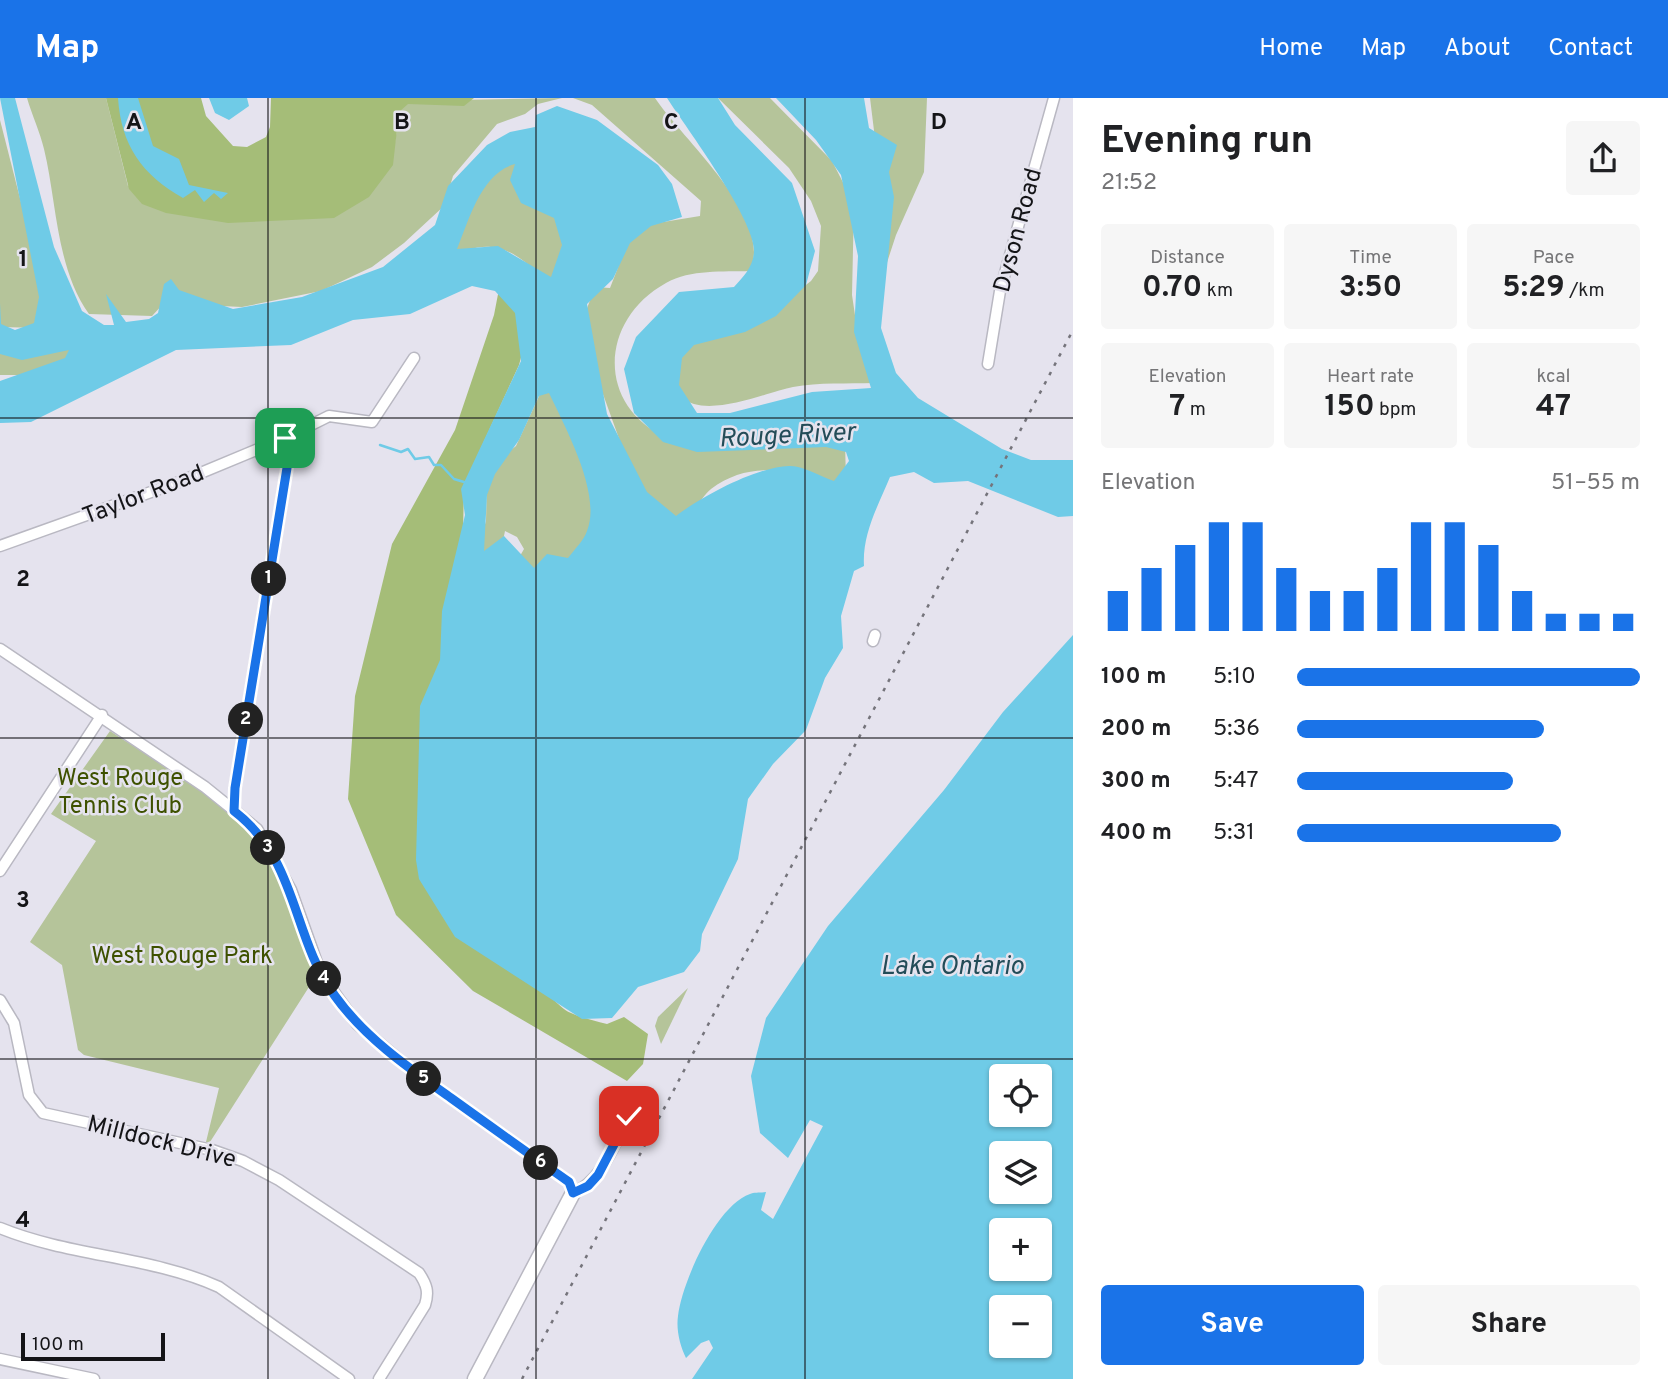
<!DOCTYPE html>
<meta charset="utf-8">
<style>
body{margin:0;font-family:Overpass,sans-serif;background:#f6f6f6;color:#202124;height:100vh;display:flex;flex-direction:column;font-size:26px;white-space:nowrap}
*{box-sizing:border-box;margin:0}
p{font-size:23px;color:#757577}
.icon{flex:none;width:38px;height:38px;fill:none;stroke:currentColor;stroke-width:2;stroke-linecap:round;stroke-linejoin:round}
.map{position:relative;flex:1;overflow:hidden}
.drawer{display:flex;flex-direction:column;background:#fff;width:595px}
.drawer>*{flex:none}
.fabs{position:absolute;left:989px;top:966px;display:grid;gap:14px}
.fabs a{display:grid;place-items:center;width:63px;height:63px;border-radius:7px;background:#fff;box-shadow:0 2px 5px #0004;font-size:35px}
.scale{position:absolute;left:21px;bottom:18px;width:144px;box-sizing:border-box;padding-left:7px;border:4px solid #141417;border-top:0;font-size:19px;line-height:24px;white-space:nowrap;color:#141417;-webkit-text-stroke:5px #e5e3ee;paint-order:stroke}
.pin{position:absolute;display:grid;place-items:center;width:60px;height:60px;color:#fff;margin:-30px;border-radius:14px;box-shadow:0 4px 10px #0006}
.km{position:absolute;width:35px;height:35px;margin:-18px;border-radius:50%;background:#222;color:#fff;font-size:19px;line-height:35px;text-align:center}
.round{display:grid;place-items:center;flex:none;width:74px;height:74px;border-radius:7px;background:#f6f6f6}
.head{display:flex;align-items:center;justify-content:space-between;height:119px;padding:0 28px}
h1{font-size:38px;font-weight:700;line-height:52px}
.figures{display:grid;grid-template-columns:repeat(3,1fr);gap:10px;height:119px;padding:7px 28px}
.figures div{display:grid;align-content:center;border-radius:7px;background:#f6f6f6;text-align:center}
.figures b{font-size:30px;font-weight:700}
.figures small{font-size:19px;font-weight:400}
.figures p{font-size:19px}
.chart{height:196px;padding:14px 28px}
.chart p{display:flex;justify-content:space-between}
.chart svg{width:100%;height:126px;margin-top:7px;stroke:#1a73e8;stroke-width:6}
.action{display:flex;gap:14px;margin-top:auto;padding:14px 28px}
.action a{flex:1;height:80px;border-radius:7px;background:#1a73e8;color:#fff;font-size:28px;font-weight:700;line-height:80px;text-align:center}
.action a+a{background:#f6f6f6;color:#202124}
ul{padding:0 28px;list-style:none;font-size:23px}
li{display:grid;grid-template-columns:112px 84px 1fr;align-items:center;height:52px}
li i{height:18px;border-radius:9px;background:#1a73e8}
header{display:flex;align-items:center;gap:42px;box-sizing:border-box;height:98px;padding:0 35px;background:#1a73e8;color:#fff}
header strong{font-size:33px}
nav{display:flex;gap:38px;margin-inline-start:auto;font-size:24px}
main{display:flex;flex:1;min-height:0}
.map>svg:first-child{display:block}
.green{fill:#b5c49a}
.forest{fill:#a5bd78}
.water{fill:#6fcbe7;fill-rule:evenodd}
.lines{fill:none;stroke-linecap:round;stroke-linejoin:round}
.stream{stroke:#6fcbe7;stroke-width:2.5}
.minor-casing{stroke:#b9b8c2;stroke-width:13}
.tertiary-casing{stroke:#b9b8c2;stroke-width:17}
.minor{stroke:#fff;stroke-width:10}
.tertiary{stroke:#fff;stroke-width:14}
.rail{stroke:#75747b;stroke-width:2.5;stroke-dasharray:3.5 7;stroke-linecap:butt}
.route-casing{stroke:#fff;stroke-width:14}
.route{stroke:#1a73e8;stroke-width:9}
.grid{fill:none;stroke:#141417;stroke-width:2;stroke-opacity:0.55}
.labels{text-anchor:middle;stroke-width:5;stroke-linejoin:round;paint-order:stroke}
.street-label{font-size:24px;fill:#141417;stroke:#e5e3ee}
.park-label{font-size:24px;fill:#3e5100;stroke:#e5e3ee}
.water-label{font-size:26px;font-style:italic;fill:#234c58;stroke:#e5e3ee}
.grid-label{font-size:23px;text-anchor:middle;font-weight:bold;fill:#141417;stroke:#e5e3ee;stroke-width:5;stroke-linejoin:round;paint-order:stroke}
</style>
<header>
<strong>Map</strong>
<nav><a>Home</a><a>Map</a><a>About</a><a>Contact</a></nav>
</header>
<main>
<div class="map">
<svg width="1073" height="1281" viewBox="0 0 1073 1281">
<rect width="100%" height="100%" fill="#e5e3ee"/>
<g class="green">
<path d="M27,0h79l22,88 264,-24 8,-53 7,-8 155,-3 -24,6 -13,10 -28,10 -44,52 -9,30 -40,37 -32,24 -51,24 -79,16 -21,-1 -45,-16 -24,26 -63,-2c-33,-46 -32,-111 -45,-165 -4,-17 -12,-34 -17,-51z"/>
<path d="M573,0h82c28,42 119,120 95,173 -27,1 -59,-2 -84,12 -67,37 -70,123 1,155l178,4 1,38 -5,11c-41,-21 -89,-33 -130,-2 -10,8 -18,25 -26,36l-34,-19 -30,-62 -26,-72 -9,-61 9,-24 15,1 18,-46 17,-17 55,-9 1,-15 -109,-96z"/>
<path d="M718,0h52l62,63 22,43 -2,91 8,54 14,34c-26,1 -55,-1 -81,4 -26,5 -88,33 -111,10 -11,-12 -4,-34 -2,-48l93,-39 38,-29 7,-10 3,-45 -10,-25 -22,-33z"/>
<polygon points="870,0 927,0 924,74 896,137 878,192 877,57"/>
<polygon points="0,22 48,210 41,230 0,229"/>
<path d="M517,54l76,40 -40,86 -9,1c-15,-15 -32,-30 -53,-32 -15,-2 -30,7 -46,5l29,-57z"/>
<polygon points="71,245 84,255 28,277 0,277 0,250"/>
<polygon points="547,281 597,386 597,501 516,465 524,451 517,439 505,433 479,558 476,456 486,423 487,380 493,367 516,348"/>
<path d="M110,633c50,33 111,65 149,112 30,37 41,90 57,133l-106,166h-4l13,-54 -135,-33 -6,-5 -16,-85 -32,-23 66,-101 -45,-27z"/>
<polygon points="688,890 661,946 655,928 658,919"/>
</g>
<g class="forest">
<polygon points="106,0 201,0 206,18 233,48 247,49 266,39 270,29 271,0 474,0 464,8 408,6 399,14 393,67 369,99 334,120 228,125 166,115 142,106 129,91"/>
<path d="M499,191l23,19 5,27 -8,30 -55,120 -1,48 -41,346c27,57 77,85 128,118 7,5 13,13 21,16 11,5 24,8 36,11l17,-7 24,17 -5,30 -16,17 -154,-90 -77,-76 -48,-116 7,-103 37,-152 63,-114 39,-115z"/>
</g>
<g class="water">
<path d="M0,0h15l39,149 28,64 22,14h10l-8,-31 20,28 23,-3 9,-6 6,-29 7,-5 8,11 54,19 69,-12 81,-30 52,-42 13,-39 39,-41 23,-13 25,-5 1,-12 21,-9 40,14 61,45 14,19 10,33 -31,9 -21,17 -17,36 -26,25 20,110 40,78 29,24c25,-19 80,-49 113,-50 13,-1 32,11 45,15l15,-20 -3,-9 -20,-5 -129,5 -34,-10 -29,-29 -10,-44 12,-32 43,-45 55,-5c10,-11 20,-21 20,-37 -1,-33 -67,-121 -87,-152h51l17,27 57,58 23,68 -9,34 -30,31 -31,16 -51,13 -12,13 -3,27 18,28h33l82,-21 59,-4 -17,-56 4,-76 -17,-81 -25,-35 -40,-42h88l5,30 28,17 -8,27 5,25 -13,131 15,45 22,25 84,51 29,11h42v56l-15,1 -90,-36 -34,2 -20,-11 -24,5c-12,29 -28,57 -26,89l-10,5 -13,45 2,32 -18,30 -19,52 -33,34 -25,35 -10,60 -36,75 -2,17 -16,21 -46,15 -26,31 -30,1 -127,-82 -36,-58 -3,-19 4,-154 20,-46 2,-49 23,-96 -4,-26 60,-128 -6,-48 -20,-22 -23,-5 -62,28 -57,6 -62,25 -115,5 -145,72 -31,1v-42l65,-23 4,-8 -47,10 -22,-6v-51l1,21 14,6 19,-7 5,-26zM515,66l-5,16 11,23 33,15 8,27 -11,32 -53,-31 -41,3c12,-29 24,-76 58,-85zM549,295c16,34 53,101 38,138 -3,9 -13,19 -19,27l-21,-4 -13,14 -30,-32 -20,15 3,-56 8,-21 24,-34 20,-44z"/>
<path d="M118,0h20l15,48 26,13 10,26 39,8 -7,6 -7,-6 -10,9 -9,-12 -12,8c-41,-23 -62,-53 -65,-100z"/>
<polygon points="209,0 247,0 249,8 229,22 215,15"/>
<path d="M1073,537v744h-381l21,-31 -4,-8 -8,3 -15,15c-6,-12 -10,-28 -8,-42 4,-34 38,-110 72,-122 4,-2 11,-1 16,-2l-5,18 12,9 50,-93 -13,-6 -22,38 -28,-25 -9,-57 15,-58 62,-92 116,-136 59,-78zM1001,978h39v39h-39zM1001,1055h39v39h-39zM1040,1132v39h-39v-39zM1040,1209v39h-39v-39z"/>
</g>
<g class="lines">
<polyline class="stream" points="380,347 401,354 408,351 415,361 429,359 434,367 441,367 454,381 464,384"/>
<defs>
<g id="minor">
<polyline points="988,266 1000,193 1054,0"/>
<polyline points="0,448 179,384 285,340"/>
<polyline points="873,543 875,537"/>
<path d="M0,551l205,138 52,42 34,61 30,84 36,50 53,45 159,113 4,11c30,-13 41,-49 56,-77"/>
<polyline points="234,713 235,690 287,370 285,340 329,318 372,324 414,260"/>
<polyline points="0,773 102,617"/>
<path d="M0,902l14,23 15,72 14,18 169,37 31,11 36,19 140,93c8,12 10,19 6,32l-46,74"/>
<path d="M0,1130c71,29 150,28 219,59l130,92"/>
<polyline points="0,1261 94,1281"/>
</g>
<polyline id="tertiary" points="475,1281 573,1095"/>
</defs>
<use href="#minor" class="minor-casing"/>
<use href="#tertiary" class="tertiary-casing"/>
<use href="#minor" class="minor"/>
<use href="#tertiary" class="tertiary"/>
<polyline class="rail" points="522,1281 1073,232"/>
</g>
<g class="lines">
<defs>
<path id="route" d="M285,340l2,30 -52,320 -1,23c65,50 57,125 101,185 30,42 75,73 116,102 39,28 78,56 118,84l4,11 15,-7 10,-11 31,-59"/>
</defs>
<use href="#route" class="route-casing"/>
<use href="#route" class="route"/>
</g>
<path class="grid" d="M268,0v1281M536,0v1281M805,0v1281M0,320h1073M0,640h1073M0,961h1073"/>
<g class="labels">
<g class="street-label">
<text transform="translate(1017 132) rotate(-75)" y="8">Dyson Road</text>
<text transform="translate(143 396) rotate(-21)" y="8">Taylor Road</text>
<text transform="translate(162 1043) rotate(14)" y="8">Milldock Drive</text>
</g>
<g class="park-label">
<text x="120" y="687">West Rouge<tspan x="120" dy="28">Tennis Club</tspan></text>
<text x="182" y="865">West Rouge Park</text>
</g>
<g class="water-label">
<text transform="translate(787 336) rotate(-3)" y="9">Rouge River</text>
<text x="952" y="876">Lake Ontario</text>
</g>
</g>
<g class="grid-label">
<text x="134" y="31">A</text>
<text x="402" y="31">B</text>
<text x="671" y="31">C</text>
<text x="939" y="31">D</text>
<text x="23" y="168">1</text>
<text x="23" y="488">2</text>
<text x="23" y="809">3</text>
<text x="23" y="1129">4</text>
</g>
</svg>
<div class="fabs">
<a><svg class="icon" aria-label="locate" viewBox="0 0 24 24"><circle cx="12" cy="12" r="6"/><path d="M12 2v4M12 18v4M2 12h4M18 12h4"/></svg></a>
<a><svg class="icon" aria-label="layers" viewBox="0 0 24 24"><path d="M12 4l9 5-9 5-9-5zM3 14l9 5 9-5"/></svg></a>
<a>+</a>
<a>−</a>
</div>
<div class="scale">100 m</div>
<div class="pin" style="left:285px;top:340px;background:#1e9e55"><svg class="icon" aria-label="arrive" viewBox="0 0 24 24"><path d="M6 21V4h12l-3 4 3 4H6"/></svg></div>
<div class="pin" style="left:629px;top:1018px;background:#d93025"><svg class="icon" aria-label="check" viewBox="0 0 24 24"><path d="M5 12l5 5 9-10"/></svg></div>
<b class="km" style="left:269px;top:481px">1</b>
<b class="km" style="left:246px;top:622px">2</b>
<b class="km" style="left:268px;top:750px">3</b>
<b class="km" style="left:324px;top:881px">4</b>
<b class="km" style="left:424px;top:981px">5</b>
<b class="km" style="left:541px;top:1065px">6</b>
</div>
<section class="drawer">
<div class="head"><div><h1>Evening run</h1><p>21:52</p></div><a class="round"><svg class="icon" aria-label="share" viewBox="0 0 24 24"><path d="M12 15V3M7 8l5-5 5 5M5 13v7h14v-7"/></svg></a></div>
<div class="figures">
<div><p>Distance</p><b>0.70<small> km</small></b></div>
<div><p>Time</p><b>3:50</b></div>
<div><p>Pace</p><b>5:29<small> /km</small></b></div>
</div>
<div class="figures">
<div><p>Elevation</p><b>7<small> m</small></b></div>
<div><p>Heart rate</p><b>150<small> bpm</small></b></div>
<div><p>kcal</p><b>47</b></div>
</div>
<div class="chart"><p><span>Elevation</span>51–55 m</p>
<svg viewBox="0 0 160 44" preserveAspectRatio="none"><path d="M5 44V30M15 44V22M25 44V14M35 44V6M45 44V6M55 44V22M65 44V30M75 44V30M85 44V22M95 44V6M105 44V6M115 44V14M125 44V30M135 44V38M145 44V38M155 44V38"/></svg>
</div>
<ul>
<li><b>100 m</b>5:10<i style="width:100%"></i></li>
<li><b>200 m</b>5:36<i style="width:72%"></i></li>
<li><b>300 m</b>5:47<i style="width:63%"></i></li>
<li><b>400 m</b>5:31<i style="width:77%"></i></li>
</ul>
<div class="action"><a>Save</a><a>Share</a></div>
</section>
</main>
